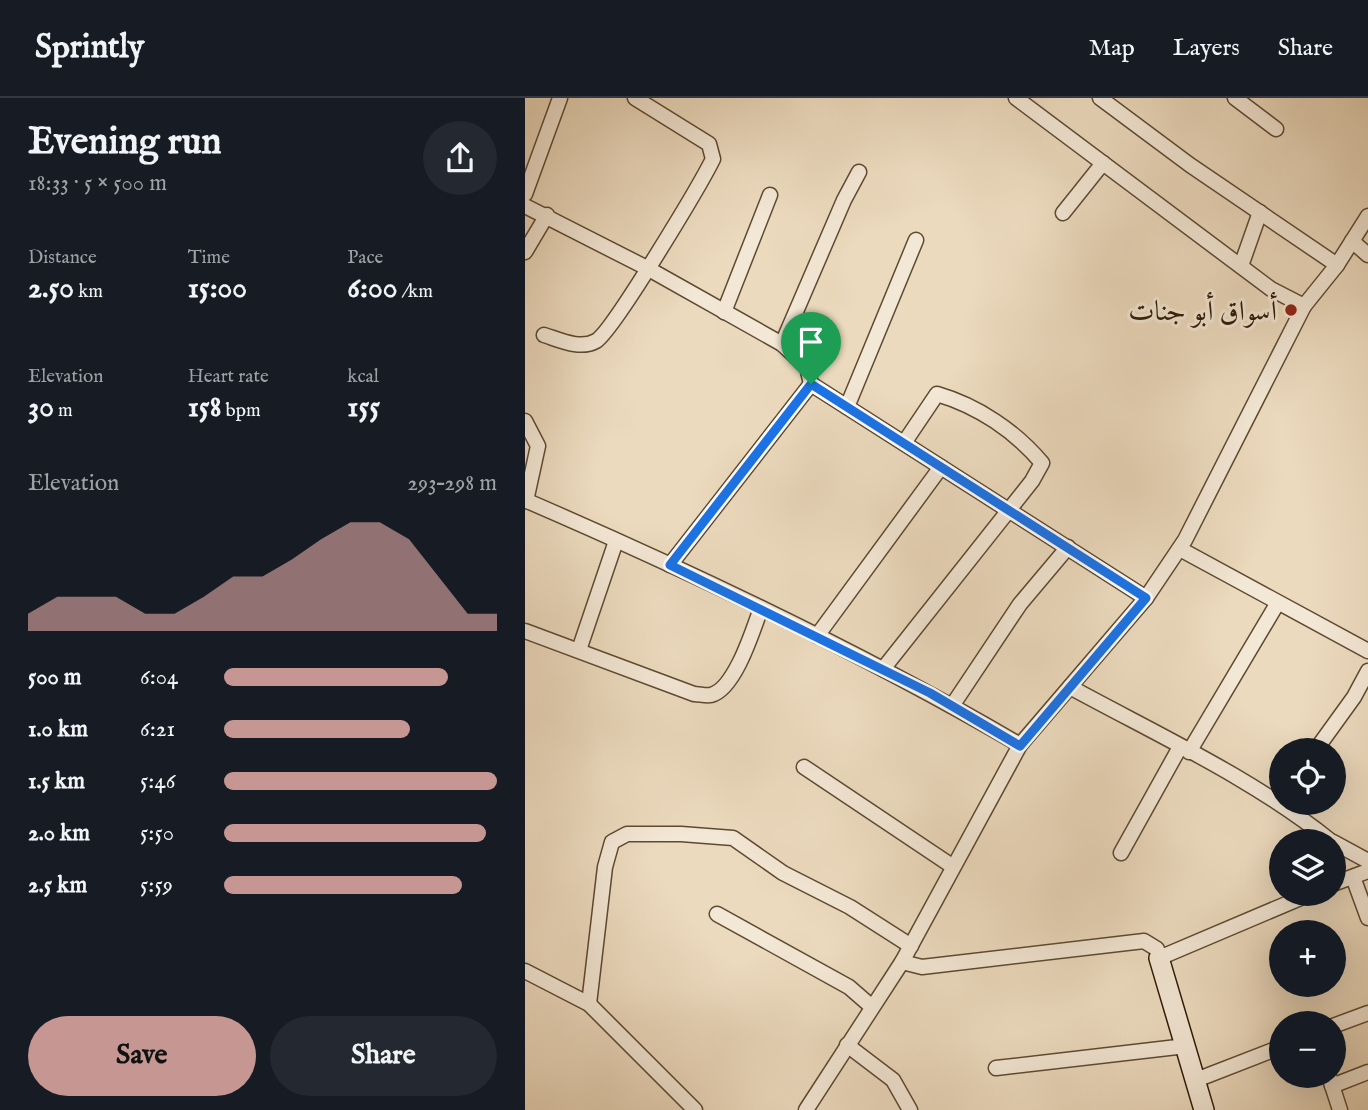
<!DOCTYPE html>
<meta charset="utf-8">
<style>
body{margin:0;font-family:"IM FELL English",Amiri,serif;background:#242831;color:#f1f3f6;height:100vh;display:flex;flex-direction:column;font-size:26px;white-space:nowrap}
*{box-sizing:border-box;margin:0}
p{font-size:23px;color:#9ea1a6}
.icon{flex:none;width:38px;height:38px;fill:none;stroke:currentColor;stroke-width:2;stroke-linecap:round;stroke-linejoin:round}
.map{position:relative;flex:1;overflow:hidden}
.details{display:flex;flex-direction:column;background:#171b24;width:525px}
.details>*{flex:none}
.buttons{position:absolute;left:744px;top:640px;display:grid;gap:14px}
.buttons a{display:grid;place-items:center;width:77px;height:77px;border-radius:50%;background:#171b24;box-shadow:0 7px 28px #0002;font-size:35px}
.pin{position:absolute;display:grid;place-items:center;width:60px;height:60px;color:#fff;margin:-72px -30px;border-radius:50% 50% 50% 0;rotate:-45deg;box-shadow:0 0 7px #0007}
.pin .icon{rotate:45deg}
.round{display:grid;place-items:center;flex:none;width:74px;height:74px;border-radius:37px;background:#242831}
.summary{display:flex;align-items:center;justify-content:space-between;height:119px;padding:0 28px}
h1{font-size:38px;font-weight:700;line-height:52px}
.stats{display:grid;grid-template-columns:repeat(3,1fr);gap:10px;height:119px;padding:7px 28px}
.stats div{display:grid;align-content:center}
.stats b{font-size:30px;font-weight:700}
.stats small{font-size:19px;font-weight:400}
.stats p{font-size:19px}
.chart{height:196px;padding:14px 28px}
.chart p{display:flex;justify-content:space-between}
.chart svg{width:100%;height:126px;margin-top:7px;fill:#c59692;opacity:.7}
.primary-button{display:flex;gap:14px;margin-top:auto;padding:14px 28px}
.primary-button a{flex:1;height:80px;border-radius:42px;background:#c59692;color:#111;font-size:28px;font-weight:700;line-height:80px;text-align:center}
.primary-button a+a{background:#242831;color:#f1f3f6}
ul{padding:0 28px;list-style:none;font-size:23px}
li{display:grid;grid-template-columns:112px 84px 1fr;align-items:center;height:52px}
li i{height:18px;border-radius:9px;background:#c59692}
header{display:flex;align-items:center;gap:42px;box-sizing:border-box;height:98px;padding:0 35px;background:#171b24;border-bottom:2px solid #363941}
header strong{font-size:33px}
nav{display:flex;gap:38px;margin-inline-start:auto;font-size:24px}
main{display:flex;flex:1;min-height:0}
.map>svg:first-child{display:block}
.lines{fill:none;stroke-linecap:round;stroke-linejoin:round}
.street-casing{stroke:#5d4a32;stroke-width:17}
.secondary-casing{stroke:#2d1a04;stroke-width:22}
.street{stroke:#f3e7d5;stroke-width:14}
.secondary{stroke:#f3e7d5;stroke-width:19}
.route-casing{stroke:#fff;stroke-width:14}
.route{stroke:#1a73e8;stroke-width:9}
.poi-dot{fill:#8f2418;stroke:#f3e7d5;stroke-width:2.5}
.labels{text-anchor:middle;stroke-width:6;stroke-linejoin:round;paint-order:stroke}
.poi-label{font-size:28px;fill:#2d1a04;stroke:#f3e7d5;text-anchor:end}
</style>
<header>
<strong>Sprintly</strong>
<nav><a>Map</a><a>Layers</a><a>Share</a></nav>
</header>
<main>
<section class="details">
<div class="summary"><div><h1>Evening run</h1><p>18:33 · 5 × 500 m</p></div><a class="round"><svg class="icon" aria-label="share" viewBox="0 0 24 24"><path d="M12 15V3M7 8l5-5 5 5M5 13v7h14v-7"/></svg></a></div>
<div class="stats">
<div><p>Distance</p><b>2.50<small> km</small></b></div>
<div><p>Time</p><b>15:00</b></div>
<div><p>Pace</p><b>6:00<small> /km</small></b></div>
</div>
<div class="stats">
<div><p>Elevation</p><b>30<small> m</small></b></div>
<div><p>Heart rate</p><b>158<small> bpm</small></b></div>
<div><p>kcal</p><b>155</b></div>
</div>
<div class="chart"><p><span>Elevation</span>293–298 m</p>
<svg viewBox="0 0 160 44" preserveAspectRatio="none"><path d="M0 44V38L10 32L20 32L30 32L40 38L50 38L60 32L70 25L80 25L90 19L100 12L110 6L120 6L130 12L140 25L150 38L160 38V44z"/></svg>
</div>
<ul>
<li><b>500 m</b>6:04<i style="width:82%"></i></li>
<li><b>1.0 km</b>6:21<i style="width:68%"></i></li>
<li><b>1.5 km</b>5:46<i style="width:100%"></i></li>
<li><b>2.0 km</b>5:50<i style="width:96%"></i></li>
<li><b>2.5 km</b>5:59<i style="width:87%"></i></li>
</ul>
<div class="primary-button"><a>Save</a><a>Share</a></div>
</section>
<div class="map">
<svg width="843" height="1012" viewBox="0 0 843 1012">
<rect width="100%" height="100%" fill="#ecdabe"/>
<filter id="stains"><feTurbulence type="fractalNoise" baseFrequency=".00286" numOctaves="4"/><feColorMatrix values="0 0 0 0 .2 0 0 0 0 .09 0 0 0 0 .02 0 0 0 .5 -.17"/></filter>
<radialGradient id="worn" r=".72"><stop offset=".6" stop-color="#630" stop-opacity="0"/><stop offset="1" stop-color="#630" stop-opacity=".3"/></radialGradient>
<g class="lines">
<defs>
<g id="street">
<polyline points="491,0 746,191 779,208"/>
<polyline points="575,0 665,67 812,167"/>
<polyline points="710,0 751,31"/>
<polyline points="0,96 35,0"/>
<polyline points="0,108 122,170 257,246 282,269 286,286 621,500"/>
<polyline points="538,115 578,65"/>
<polyline points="827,143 843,157"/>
<polyline points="0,154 22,117"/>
<polyline points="716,168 735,114"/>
<polyline points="199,214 245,97"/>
<path d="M19,237c16,5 36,15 52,6 17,-10 104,-156 117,-182l-4,-15 -74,-46"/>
<polyline points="257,246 319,102 334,74"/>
<polyline points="322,309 391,142"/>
<polyline points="0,323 13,348 1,403"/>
<path d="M0,402c169,73 336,152 495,245"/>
<polyline points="655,451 843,553"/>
<polyline points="145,467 286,286"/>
<path d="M0,533l169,63c5,0 12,2 17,1 24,-6 42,-65 50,-87"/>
<polyline points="292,538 416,369"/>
<polyline points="54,552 91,443"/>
<path d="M358,571l149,-188 10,-18c-27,-32 -64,-57 -105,-69l-33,49"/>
<path d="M545,589c88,48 184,92 262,155"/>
<polyline points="427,608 495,506 543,449"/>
<polyline points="790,653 829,599 843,573"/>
<polyline points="664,654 752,506"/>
<polyline points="279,669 427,768"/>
<polyline points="808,744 843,763"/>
<polyline points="596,755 655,649"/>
<polyline points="828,779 843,820"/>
<polyline points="808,786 843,773"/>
<polyline points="192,816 324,889 347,909"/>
<polyline points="377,864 397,869 619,843 632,851 634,860 785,796"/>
<polyline points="0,873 64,906 170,1012"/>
<polyline points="64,906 80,769 87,744 102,736 156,736 208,740 258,775 325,809 386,848"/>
<polyline points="808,928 843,915"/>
<polyline points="322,947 368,982 385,1012"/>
<polyline points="471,970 661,948"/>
<polyline points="804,978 815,1012"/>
<polyline points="671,982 756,949"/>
<polyline points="807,988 843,974"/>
<polyline points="281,1012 377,864 495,647 621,500 660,442 779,208 812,167 843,118"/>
</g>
<polyline id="secondary" points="634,860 679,1012"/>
</defs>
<use href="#street" class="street-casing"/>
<use href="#secondary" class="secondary-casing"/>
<use href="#street" class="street"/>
<use href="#secondary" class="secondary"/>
</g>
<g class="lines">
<defs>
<polygon id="route" points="286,286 621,500 495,648 405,595 145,467"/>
</defs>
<use href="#route" class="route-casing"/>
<use href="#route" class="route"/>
</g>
<circle class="poi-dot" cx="766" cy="212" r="7"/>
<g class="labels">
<g class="poi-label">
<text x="752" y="222">أسواق أبو جنات</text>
</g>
</g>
<rect width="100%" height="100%" filter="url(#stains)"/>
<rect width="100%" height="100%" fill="url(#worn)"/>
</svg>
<div class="buttons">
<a><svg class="icon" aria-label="locate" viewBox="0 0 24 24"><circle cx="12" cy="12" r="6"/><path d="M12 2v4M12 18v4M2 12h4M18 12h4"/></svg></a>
<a><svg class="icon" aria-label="layers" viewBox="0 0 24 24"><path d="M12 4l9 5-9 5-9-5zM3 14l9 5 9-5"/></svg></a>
<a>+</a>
<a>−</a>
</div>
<div class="pin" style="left:286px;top:286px;background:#1e9e55"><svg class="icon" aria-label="arrive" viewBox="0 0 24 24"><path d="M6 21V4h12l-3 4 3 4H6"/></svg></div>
</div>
</main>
